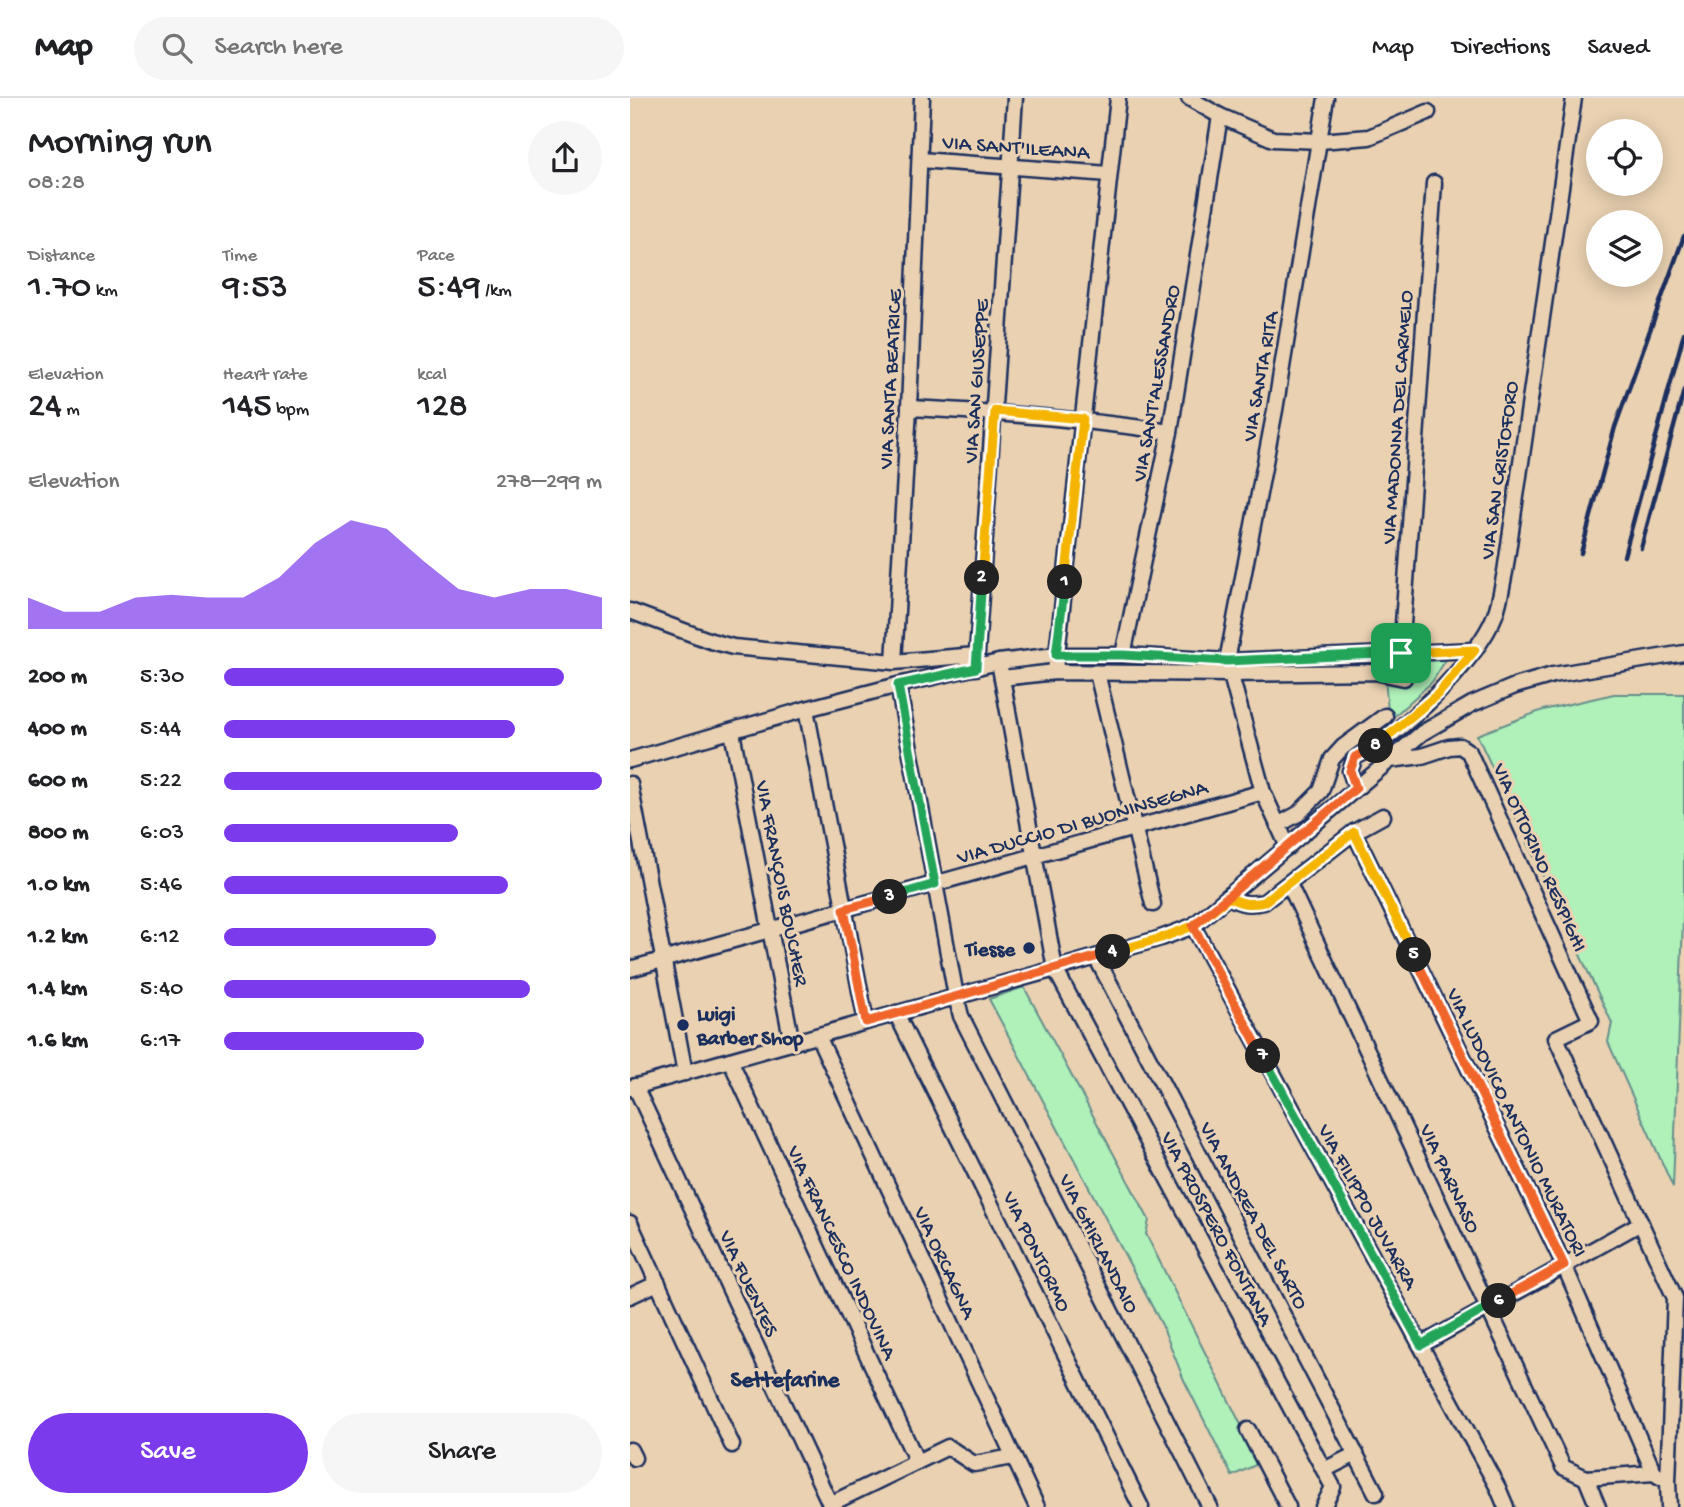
<!DOCTYPE html>
<meta charset="utf-8">
<style>
body{margin:0;font-family:"Gochi Hand",sans-serif;background:#f6f6f6;color:#202124;height:100vh;display:flex;flex-direction:column;font-size:26px;white-space:nowrap}
*{box-sizing:border-box;margin:0}
p{font-size:23px;color:#757577}
.icon{flex:none;width:38px;height:38px;fill:none;stroke:currentColor;stroke-width:2;stroke-linecap:round;stroke-linejoin:round}
.map{position:relative;flex:1;overflow:hidden}
.sheet{display:flex;flex-direction:column;background:#fff;width:630px}
.sheet>*{flex:none}
.tools{position:absolute;left:956px;top:21px;display:grid;gap:14px}
.tools a{display:grid;place-items:center;width:77px;height:77px;border-radius:50%;background:#fff;box-shadow:0 4px 18px #0003;font-size:35px}
.pin{position:absolute;display:grid;place-items:center;width:60px;height:60px;color:#fff;margin:-30px;border-radius:14px;box-shadow:0 4px 10px #0006}
.km{position:absolute;width:35px;height:35px;margin:-18px;border-radius:50%;background:#222;color:#fff;font-size:19px;line-height:35px;text-align:center}
.round{display:grid;place-items:center;flex:none;width:74px;height:74px;border-radius:37px;background:#f6f6f6}
.overview{display:flex;align-items:center;justify-content:space-between;height:119px;padding:0 28px}
h1{font-size:38px;font-weight:600;line-height:52px}
.figures{display:grid;grid-template-columns:repeat(3,1fr);gap:10px;height:119px;padding:7px 28px}
.figures div{display:grid;align-content:center}
.figures b{font-size:35px;font-weight:600}
.figures small{font-size:19px;font-weight:400}
.figures p{font-size:19px}
.chart{height:196px;padding:14px 28px}
.chart p{display:flex;justify-content:space-between}
.chart svg{width:100%;height:126px;margin-top:7px;fill:#7c3aed;opacity:.7}
.primary-button{display:flex;gap:14px;margin-top:auto;padding:14px 28px}
.primary-button a{flex:1;height:80px;border-radius:42px;background:#7c3aed;color:#fff;font-size:28px;font-weight:600;line-height:80px;text-align:center}
.primary-button a+a{background:#f6f6f6;color:#202124}
ul{padding:0 28px;list-style:none;font-size:23px}
li{display:grid;grid-template-columns:112px 84px 1fr;align-items:center;height:52px}
li i{height:18px;border-radius:9px;background:#7c3aed}
header{display:flex;align-items:center;gap:42px;box-sizing:border-box;height:98px;padding:0 35px;background:#fff;border-bottom:2px solid #e0e0e0}
header strong{font-size:33px}
nav{display:flex;gap:38px;margin-inline-start:auto;font-size:24px}
.search{width:490px;height:63px;background:#f6f6f6;display:flex;align-items:center;gap:18px;box-sizing:border-box;padding:0 24px;border-radius:38px;color:#757577;font-size:26px}
main{display:flex;flex:1;min-height:0}
.map>svg:first-child{display:block}
.green{fill:#b0f0b9;stroke:#66908c;stroke-width:2}
.lines{fill:none;stroke-linecap:round;stroke-linejoin:round}
.minor-casing{stroke:#1b2f5e;stroke-width:19}
.minor{stroke:#e9d1b1;stroke-width:14}
.rail{stroke:#1b2f5e;stroke-width:4.5}
.split-1-casing{stroke:#fff;stroke-width:14}
.split-2-casing{stroke:#fff;stroke-width:14}
.split-3-casing{stroke:#fff;stroke-width:14}
.split-4-casing{stroke:#fff;stroke-width:14}
.split-5-casing{stroke:#fff;stroke-width:14}
.split-6-casing{stroke:#fff;stroke-width:14}
.split-7-casing{stroke:#fff;stroke-width:14}
.split-8-casing{stroke:#fff;stroke-width:14}
.split-9-casing{stroke:#fff;stroke-width:14}
.split-1{stroke:#22a559;stroke-width:9}
.split-2{stroke:#f5b400;stroke-width:9}
.split-3{stroke:#22a559;stroke-width:9}
.split-4{stroke:#f0652b;stroke-width:9}
.split-5{stroke:#f5b400;stroke-width:9}
.split-6{stroke:#f0652b;stroke-width:9}
.split-7{stroke:#22a559;stroke-width:9}
.split-8{stroke:#f0652b;stroke-width:9}
.split-9{stroke:#f5b400;stroke-width:9}
.poi-dot{fill:#1b2f5e;stroke:#e9d1b1;stroke-width:2.5}
.labels{text-anchor:middle;stroke-width:6;stroke-linejoin:round;paint-order:stroke}
.street-label{font-size:21px;fill:#1b2f5e;stroke:#e9d1b1}
.poi-label{font-size:21px;font-weight:bold;fill:#1b2f5e;stroke:#e9d1b1;text-anchor:end}
.neighbourhood-label{font-size:23px;font-weight:bold;fill:#1b2f5e;stroke:#e9d1b1}
</style>
<header>
<strong>Map</strong>
<div class="search"><svg class="icon" aria-label="search" viewBox="0 0 24 24"><circle cx="10" cy="10" r="6"/><path d="M15 15l6 6"/></svg>Search here</div>
<nav><a>Map</a><a>Directions</a><a>Saved</a></nav>
</header>
<main>
<section class="sheet">
<div class="overview"><div><h1>Morning run</h1><p>08:28</p></div><a class="round"><svg class="icon" aria-label="share" viewBox="0 0 24 24"><path d="M12 15V3M7 8l5-5 5 5M5 13v7h14v-7"/></svg></a></div>
<div class="figures">
<div><p>Distance</p><b>1.70<small> km</small></b></div>
<div><p>Time</p><b>9:53</b></div>
<div><p>Pace</p><b>5:49<small> /km</small></b></div>
</div>
<div class="figures">
<div><p>Elevation</p><b>24<small> m</small></b></div>
<div><p>Heart rate</p><b>145<small> bpm</small></b></div>
<div><p>kcal</p><b>128</b></div>
</div>
<div class="chart"><p><span>Elevation</span>278–299 m</p>
<svg viewBox="0 0 160 44" preserveAspectRatio="none"><path d="M0 44V33L10 38L20 38L30 33L40 32L50 33L60 33L70 26L80 14L90 6L100 9L110 20L120 30L130 33L140 30L150 30L160 33V44z"/></svg>
</div>
<ul>
<li><b>200 m</b>5:30<i style="width:90%"></i></li>
<li><b>400 m</b>5:44<i style="width:77%"></i></li>
<li><b>600 m</b>5:22<i style="width:100%"></i></li>
<li><b>800 m</b>6:03<i style="width:62%"></i></li>
<li><b>1.0 km</b>5:46<i style="width:75%"></i></li>
<li><b>1.2 km</b>6:12<i style="width:56%"></i></li>
<li><b>1.4 km</b>5:40<i style="width:81%"></i></li>
<li><b>1.6 km</b>6:17<i style="width:53%"></i></li>
</ul>
<div class="primary-button"><a>Save</a><a>Share</a></div>
</section>
<div class="map">
<svg width="1054" height="1409" viewBox="0 0 1054 1409">
<rect width="100%" height="100%" fill="#e9d1b1"/>
<filter id="ink" filterUnits="userSpaceOnUse"><feTurbulence type="fractalNoise" baseFrequency=".0143" numOctaves="2"/><feDisplacementMap in="SourceGraphic" scale="14" xChannelSelector="R" yChannelSelector="G"/><feConvolveMatrix kernelMatrix="1 2 1 2 8 2 1 2 1" color-interpolation-filters="sRGB"/></filter>
<g filter="url(#ink)">
<g class="green">
<polygon points="817,560 802,584 759,623 754,570 608,573 607,566"/>
<polygon points="984,596 1054,596 1054,795 1043,1089 978,944 982,925 847,637 913,612"/>
<polygon points="394,889 519,1122 516,1136 630,1365 602,1378 554,1282 532,1227 359,901"/>
</g>
<g class="lines">
<defs>
<g id="minor">
<polyline points="559,0 590,18 643,41 690,43 739,39 798,14"/>
<polyline points="290,62 479,76"/>
<path d="M279,310c88,4 174,11 261,24"/>
<polyline points="0,513 81,543 103,549 264,564 346,557"/>
<polyline points="771,555 804,85"/>
<polyline points="493,557 540,334 590,18"/>
<polyline points="264,564 279,310 292,0"/>
<polyline points="369,564 425,871 703,1389 693,1409"/>
<polyline points="346,570 385,0"/>
<polyline points="425,574 488,0"/>
<polyline points="467,575 523,806"/>
<polyline points="372,580 425,574 600,576 745,574 774,580"/>
<polyline points="268,587 326,898 331,918 580,1409"/>
<polyline points="176,611 236,924"/>
<polyline points="102,634 162,945"/>
<polyline points="0,662 176,611 268,587 369,564 426,557 493,557 597,563 845,552"/>
<polyline points="760,662 792,658 819,649 830,648 839,654 961,923 926,940 1045,1200 1038,1384 1039,1409"/>
<polyline points="0,686 55,975"/>
<path d="M726,690l-6,-17 5,-14c44,-19 123,-97 140,-142 5,-13 7,-29 10,-43l69,-474"/>
<polyline points="648,727 668,716 691,693 702,661 713,649 755,618"/>
<polyline points="724,734 934,1167 1024,1375"/>
<polyline points="658,749 633,694 597,563 645,312 696,0"/>
<polyline points="659,786 933,1369 956,1380 968,1409"/>
<path d="M599,799c12,7 21,8 35,5l90,-70 29,-16"/>
<polyline points="563,828 868,1390 876,1409"/>
<polyline points="466,859 746,1395"/>
<polyline points="0,871 633,694"/>
<polyline points="266,915 511,1409"/>
<polyline points="188,938 407,1409"/>
<polyline points="100,962 287,1364"/>
<polyline points="5,988 200,1406 318,1349 344,1366 383,1359"/>
<polyline points="0,990 425,871 531,840 563,828 792,635 842,606 885,588 923,577 1054,555"/>
<polyline points="0,1125 102,1347"/>
<polyline points="0,1198 28,1185"/>
<polyline points="791,1247 1011,1125"/>
<polyline points="618,1332 658,1409"/>
<polyline points="0,1352 4,1360"/>
<polyline points="694,1372 726,1356"/>
<polyline points="956,1380 1024,1375 1030,1379"/>
</g>
</defs>
<use href="#minor" class="minor-casing"/>
<use href="#minor" class="minor"/>
<g class="rail">
<polyline points="1011,450 1054,292"/>
<polyline points="951,455 985,329 1054,138"/>
<polyline points="994,458 1054,235"/>
</g>
</g>
</g>
<g class="lines" filter="url(#ink)">
<defs>
<polyline id="split-1" points="435,484 426,557 493,557 597,563 771,555"/>
<polyline id="split-2" points="352,480 365,313 453,321 435,484"/>
<polyline id="split-3" points="260,799 305,786 268,587 346,570 352,480"/>
<polyline id="split-4" points="260,799 214,811 236,924 483,854"/>
<path id="split-5" d="M483,854l48,-14 32,-12 36,-29c12,7 21,8 35,5l90,-70 60,123"/>
<polyline id="split-6" points="784,857 934,1167 869,1203"/>
<polyline id="split-7" points="633,958 791,1247 869,1203"/>
<polyline id="split-8" points="633,958 563,828 726,690 720,673 725,659 746,648"/>
<polyline id="split-9" points="746,648 808,596 845,552 771,555"/>
</defs>
<use href="#split-1" class="split-1-casing"/>
<use href="#split-2" class="split-2-casing"/>
<use href="#split-3" class="split-3-casing"/>
<use href="#split-4" class="split-4-casing"/>
<use href="#split-5" class="split-5-casing"/>
<use href="#split-6" class="split-6-casing"/>
<use href="#split-7" class="split-7-casing"/>
<use href="#split-8" class="split-8-casing"/>
<use href="#split-9" class="split-9-casing"/>
<use href="#split-1" class="split-1"/>
<use href="#split-2" class="split-2"/>
<use href="#split-3" class="split-3"/>
<use href="#split-4" class="split-4"/>
<use href="#split-5" class="split-5"/>
<use href="#split-6" class="split-6"/>
<use href="#split-7" class="split-7"/>
<use href="#split-8" class="split-8"/>
<use href="#split-9" class="split-9"/>
</g>
<g class="poi-dot">
<circle cx="399" cy="850" r="7"/>
<circle cx="53" cy="927" r="7"/>
</g>
<g class="labels">
<g class="street-label">
<text transform="translate(386 48) rotate(4)" y="7">VIA SANT'ILEANA</text>
<text transform="translate(629 278) rotate(-80)" y="7">VIA SANTA RITA</text>
<text transform="translate(259 281) rotate(-87)" y="7">VIA SANTA BEATRICE</text>
<text transform="translate(345 283) rotate(-86)" y="7">VIA SAN GIUSEPPE</text>
<text transform="translate(525 285) rotate(-80)" y="7">VIA SANT'ALESSANDRO</text>
<text transform="translate(766 319) rotate(-86)" y="7">VIA MADONNA DEL CARMELO</text>
<text transform="translate(868 372) rotate(-82)" y="7">VIA SAN CRISTOFORO</text>
<text transform="translate(452 723) rotate(-16)" y="7">VIA DUCCIO DI BUONINSEGNA</text>
<text transform="translate(911 759) rotate(66)" y="7">VIA OTTORINO RESPIGHI</text>
<text transform="translate(153 785) rotate(79)" y="7">VIA FRANÇOIS BOUCHER</text>
<text transform="translate(888 1024) rotate(64)" y="7">VIA LUDOVICO ANTONIO MURATORI</text>
<text transform="translate(821 1080) rotate(65)" y="7">VIA PARNASO</text>
<text transform="translate(739 1108) rotate(61)" y="7">VIA FILIPPO JUVARRA</text>
<text transform="translate(625 1117) rotate(62)" y="7">VIA ANDREA DEL SARTO</text>
<text transform="translate(588 1130) rotate(62)" y="7">VIA PROSPERO FONTANA</text>
<text transform="translate(470 1145) rotate(63)" y="7">VIA GHIRLANDAIO</text>
<text transform="translate(408 1153) rotate(64)" y="7">VIA PONTORMO</text>
<text transform="translate(213 1154) rotate(65)" y="7">VIA FRANCESCO INDOVINA</text>
<text transform="translate(316 1164) rotate(65)" y="7">VIA ORCAGNA</text>
<text transform="translate(120 1185) rotate(65)" y="7">VIA FUENTES</text>
</g>
<g class="poi-label">
<text x="385" y="857">Tiesse</text>
<text x="67" y="922" text-anchor="start">Luigi<tspan x="67" dy="24">Barber Shop</tspan></text>
</g>
<g class="neighbourhood-label">
<text x="155" y="1288">Settefarine</text>
</g>
</g>
</svg>
<div class="tools">
<a><svg class="icon" aria-label="locate" viewBox="0 0 24 24"><circle cx="12" cy="12" r="6"/><path d="M12 2v4M12 18v4M2 12h4M18 12h4"/></svg></a>
<a><svg class="icon" aria-label="layers" viewBox="0 0 24 24"><path d="M12 4l9 5-9 5-9-5zM3 14l9 5 9-5"/></svg></a>
</div>
<div class="pin" style="left:771px;top:555px;background:#1e9e55"><svg class="icon" aria-label="arrive" viewBox="0 0 24 24"><path d="M6 21V4h12l-3 4 3 4H6"/></svg></div>
<b class="km" style="left:435px;top:484px">1</b>
<b class="km" style="left:352px;top:480px">2</b>
<b class="km" style="left:260px;top:799px">3</b>
<b class="km" style="left:483px;top:854px">4</b>
<b class="km" style="left:784px;top:857px">5</b>
<b class="km" style="left:869px;top:1203px">6</b>
<b class="km" style="left:633px;top:958px">7</b>
<b class="km" style="left:746px;top:648px">8</b>
</div>
</main>
